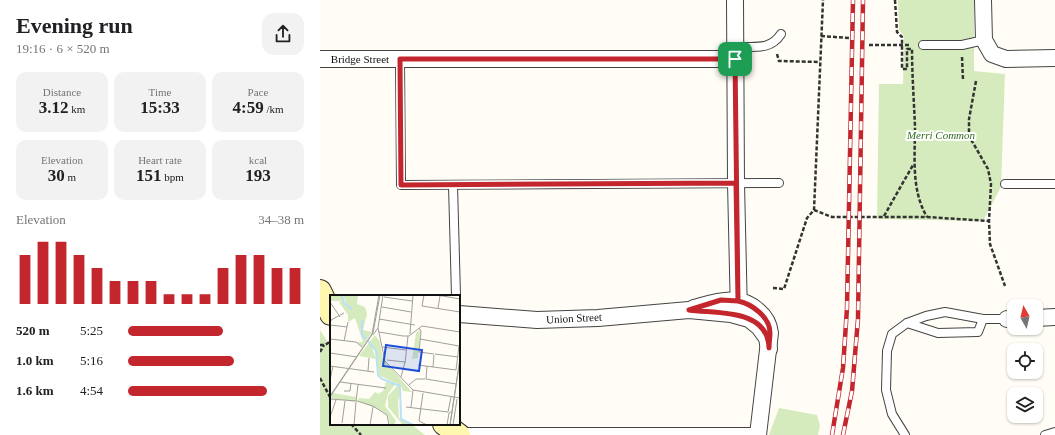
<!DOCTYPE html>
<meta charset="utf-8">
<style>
body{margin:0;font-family:Georgia,serif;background:#f2f2f2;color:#202124;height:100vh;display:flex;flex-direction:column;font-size:15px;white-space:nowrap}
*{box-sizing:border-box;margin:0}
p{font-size:13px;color:#757577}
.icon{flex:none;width:22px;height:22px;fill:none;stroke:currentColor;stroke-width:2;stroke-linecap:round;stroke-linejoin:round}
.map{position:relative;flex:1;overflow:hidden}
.side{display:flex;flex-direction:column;background:#fff;width:320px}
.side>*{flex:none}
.needle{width:26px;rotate:352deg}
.fabs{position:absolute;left:687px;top:299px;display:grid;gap:8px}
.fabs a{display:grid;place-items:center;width:36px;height:36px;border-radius:8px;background:#fff;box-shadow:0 1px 3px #0004;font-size:20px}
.pin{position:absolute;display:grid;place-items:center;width:34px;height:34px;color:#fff;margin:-17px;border-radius:8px;box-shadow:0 2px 6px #0006}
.round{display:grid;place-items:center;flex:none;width:42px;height:42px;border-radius:12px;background:#f2f2f2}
.overview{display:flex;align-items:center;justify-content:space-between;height:68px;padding:0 16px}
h1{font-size:22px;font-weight:700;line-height:30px}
.metrics{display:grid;grid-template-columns:repeat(3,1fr);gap:6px;height:68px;padding:4px 16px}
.metrics div{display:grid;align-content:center;border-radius:10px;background:#f2f2f2;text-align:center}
.metrics b{font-size:17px;font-weight:700}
.metrics small{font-size:11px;font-weight:400}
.metrics p{font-size:11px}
.chart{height:112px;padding:8px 16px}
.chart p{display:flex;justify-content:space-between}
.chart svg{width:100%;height:72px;margin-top:4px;stroke:#c4262e;stroke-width:6}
ul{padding:0 16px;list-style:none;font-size:13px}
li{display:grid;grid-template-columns:64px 48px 1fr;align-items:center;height:30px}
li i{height:10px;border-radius:5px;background:#c4262e}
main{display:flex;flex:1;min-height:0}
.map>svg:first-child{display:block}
.green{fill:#d5ebbd}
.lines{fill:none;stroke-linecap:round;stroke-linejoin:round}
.service-casing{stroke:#444;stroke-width:10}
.minor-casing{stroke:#444;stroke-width:18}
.secondary-casing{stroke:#333;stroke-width:24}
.path{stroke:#333;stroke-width:2.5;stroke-dasharray:4 2;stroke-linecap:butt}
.service{stroke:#fff;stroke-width:8}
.minor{stroke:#fff;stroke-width:16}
.secondary{stroke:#fff6b0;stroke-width:22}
.rail-casing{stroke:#c4262e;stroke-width:4.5}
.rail{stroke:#fff;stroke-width:3;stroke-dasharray:9;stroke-linecap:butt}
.route-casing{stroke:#fff;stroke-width:8}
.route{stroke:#c4262e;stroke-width:5}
.labels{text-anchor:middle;stroke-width:4;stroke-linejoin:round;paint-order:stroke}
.street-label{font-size:11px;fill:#111;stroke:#fff}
.park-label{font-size:11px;font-style:italic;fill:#2f6b1f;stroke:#fff}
.inset-river{fill:none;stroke:#b9e0f7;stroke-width:2}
.inset-road{fill:none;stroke:#a09f9a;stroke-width:1}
.view{fill:#1d4ed8;fill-opacity:0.15;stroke:#1d4ed8;stroke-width:2}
.inset-edge{fill:none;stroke:#111;stroke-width:2}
</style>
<main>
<section class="side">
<div class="overview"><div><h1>Evening run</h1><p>19:16 · 6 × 520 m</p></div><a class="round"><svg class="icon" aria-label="share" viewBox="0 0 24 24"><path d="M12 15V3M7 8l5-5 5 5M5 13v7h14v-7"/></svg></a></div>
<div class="metrics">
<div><p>Distance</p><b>3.12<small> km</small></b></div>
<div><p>Time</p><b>15:33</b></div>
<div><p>Pace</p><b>4:59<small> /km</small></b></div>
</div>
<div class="metrics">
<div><p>Elevation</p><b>30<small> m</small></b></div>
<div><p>Heart rate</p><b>151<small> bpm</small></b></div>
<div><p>kcal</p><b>193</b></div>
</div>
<div class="chart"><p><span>Elevation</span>34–38 m</p>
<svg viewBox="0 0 160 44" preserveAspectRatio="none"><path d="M5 44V14M15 44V6M25 44V6M35 44V14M45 44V22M55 44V30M65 44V30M75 44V30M85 44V38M95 44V38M105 44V38M115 44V22M125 44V14M135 44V14M145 44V22M155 44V22"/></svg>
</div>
<ul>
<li><b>520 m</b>5:25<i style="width:54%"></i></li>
<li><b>1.0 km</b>5:16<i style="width:60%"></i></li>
<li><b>1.6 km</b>4:54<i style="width:79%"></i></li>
</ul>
</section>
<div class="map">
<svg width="735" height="435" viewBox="0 0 735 435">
<rect width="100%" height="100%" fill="#fffdf5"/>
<g class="green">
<polygon points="578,0 654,0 654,71 685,74 681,187 663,221 557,219 559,84 583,84 584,36 579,30"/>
<polygon points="0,330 11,347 11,424 91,424 105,435 0,435"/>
<polygon points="459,408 497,415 500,426 498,435 449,435"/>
</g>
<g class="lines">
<defs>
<g id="service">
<polyline points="603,45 642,45 664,40"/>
<path d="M415,47c19,-1 35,4 46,-13"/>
<polyline points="80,59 81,185 459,183"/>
<polyline points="685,184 735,184"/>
<polyline points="133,185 136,296"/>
<polyline points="587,323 618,333 658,332 663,319"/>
<polyline points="139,432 439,432"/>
<polyline points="585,435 572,414 566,390 567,351 572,334 587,323 606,316 625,312 663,319 687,319"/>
<polyline points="725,435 735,432"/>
</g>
<g id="minor">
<polyline points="415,0 416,183 419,315"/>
<polyline points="663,0 664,40 672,54 686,59 735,58"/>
<polyline points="0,59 415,59"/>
<path d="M374,308c22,-6 46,-15 65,4 6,5 10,13 11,21l-12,102"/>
<polyline points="139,314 217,320 278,318 369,310 411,314 429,319 439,327 447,338 449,349"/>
<polyline points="716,318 735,317"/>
<polyline points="687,319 694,319"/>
</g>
<g id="secondary">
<polyline points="0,291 11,314"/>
<polyline points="124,424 139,435"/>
</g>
</defs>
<use href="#service" class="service-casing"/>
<use href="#minor" class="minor-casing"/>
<use href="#secondary" class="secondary-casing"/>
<g class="path">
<path d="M575,0l2,32 5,5v32h5v-20h5c0,26 2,52 3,78 0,30 -4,63 12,90"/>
<polyline points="501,36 529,38"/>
<polyline points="549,45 591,45"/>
<polyline points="457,54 459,61 500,62"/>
<polyline points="642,57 643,80"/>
<polyline points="656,81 649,119 649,136 668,169 671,184 669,221 670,244 685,286"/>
<polyline points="494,210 512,217 607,217 669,221"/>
<polyline points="564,216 593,165"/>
<polyline points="453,288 464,289 487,218 494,210 503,0"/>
<polyline points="0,345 5,345 11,341"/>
<polyline points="0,352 4,345"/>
<polyline points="0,378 11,399"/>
<polyline points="31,424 41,435"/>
</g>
<use href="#service" class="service"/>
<use href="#minor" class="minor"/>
<use href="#secondary" class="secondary"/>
<defs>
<g id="rail">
<polyline points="512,435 523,368 527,308 533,0"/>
<polyline points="523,435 532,391 538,319 543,0"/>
</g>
</defs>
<use href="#rail" class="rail-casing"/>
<use href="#rail" class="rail"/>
</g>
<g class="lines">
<defs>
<path id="route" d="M415,59h-335l1,126 335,-2 2,118 -17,-1 -32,10c27,4 79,-2 80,38 0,-5 1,-10 1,-15 0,-16 -18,-29 -32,-32l-3,-242"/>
</defs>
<use href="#route" class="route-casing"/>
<use href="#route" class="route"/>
</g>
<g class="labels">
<g class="street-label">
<text x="40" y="63">Bridge Street</text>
<text transform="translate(254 318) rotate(-3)" y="4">Union Street</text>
</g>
<g class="park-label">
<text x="621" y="139">Merri Common</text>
</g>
</g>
<g transform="translate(10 295)">
<rect width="130" height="130" fill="#fffdf5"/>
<path d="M0,0h12v6l5,6 -4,-12h15l-1,9 8,3 2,7 -4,16 9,2 -10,15 -5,-5h6l-8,-24 -7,4v-7l-9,-13 2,-1h-11zM90,35l-2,28 -6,1 4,-26zM45,40l5,7 3,17 29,33 -9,-1 -2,-5 -5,-3 -8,11 -3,12 11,15 -2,4h-4l-2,-10 -6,-4 -24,-10 1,-3 10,1 6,-7 3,2 5,-3 3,-9 9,1 -16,-8 -3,-25 -5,-6 5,15 -17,-3zM68,90l3,6 -3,10 1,17 11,7h-7l-15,-18v-11zM3,98l23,4 -1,5 -25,-4z" fill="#d5ebbd"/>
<path class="inset-river" d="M12,0l2,8 8,6M32,25v15l4,4M38,46l8,10 2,24 4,4 18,7 1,33 12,6"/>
<path class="inset-road" d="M94,0l-2,11 38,6M107,0l23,4M54,2l28,4M0,7l10,15M52,12l29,5M108,13l2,-12M49,24l36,6M1,25l-1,5 17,2M1,25l13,-7M48,33l7,33 28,29 47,8M89,33l2,3 -2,21 15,2M49,37l24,4M80,39l3,-39M43,40l5,-7 5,-33M73,41h6l13,-10 38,6M0,44l26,3 6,5M90,44l39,7 -3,24M14,46l4,-19M52,52l24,3M0,58l27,4M105,59l23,3M57,65l18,2M75,68l3,-27M88,70l38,5M0,71l44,6M103,72l1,-12M38,76l1,-13M71,82l4,-15M96,84l30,5M96,84l1,-13M0,85l3,-14M10,87l46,6M79,90l7,-6h9M14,96h6l1,-8M93,98l-4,28 8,4M0,101l42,-62 7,-39M0,102l43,-64 7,-38M0,104l27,2 16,5 14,9 2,10M26,106l2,-16M76,112l42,5 3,-15M81,112l2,-17M0,122l6,-17M12,128l3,-22M24,130l2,-23M40,130l3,-18M117,130l2,-12 2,-1M120,130l10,-67M120,130l10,-65M123,130l4,-26"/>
<path class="view" d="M56,50l36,5 -3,21 -36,-5z"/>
<rect width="130" height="130" class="inset-edge"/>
</g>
</svg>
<div class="fabs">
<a><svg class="needle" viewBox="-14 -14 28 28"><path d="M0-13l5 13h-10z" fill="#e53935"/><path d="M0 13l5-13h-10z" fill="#757577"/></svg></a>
<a><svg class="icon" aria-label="locate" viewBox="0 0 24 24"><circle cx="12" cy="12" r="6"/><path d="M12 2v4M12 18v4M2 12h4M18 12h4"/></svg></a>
<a><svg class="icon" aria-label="layers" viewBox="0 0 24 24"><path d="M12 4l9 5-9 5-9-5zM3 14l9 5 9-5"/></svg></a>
</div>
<div class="pin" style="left:415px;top:59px;background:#1e9e55"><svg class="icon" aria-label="arrive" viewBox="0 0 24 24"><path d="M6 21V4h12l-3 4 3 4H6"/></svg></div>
</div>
</main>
